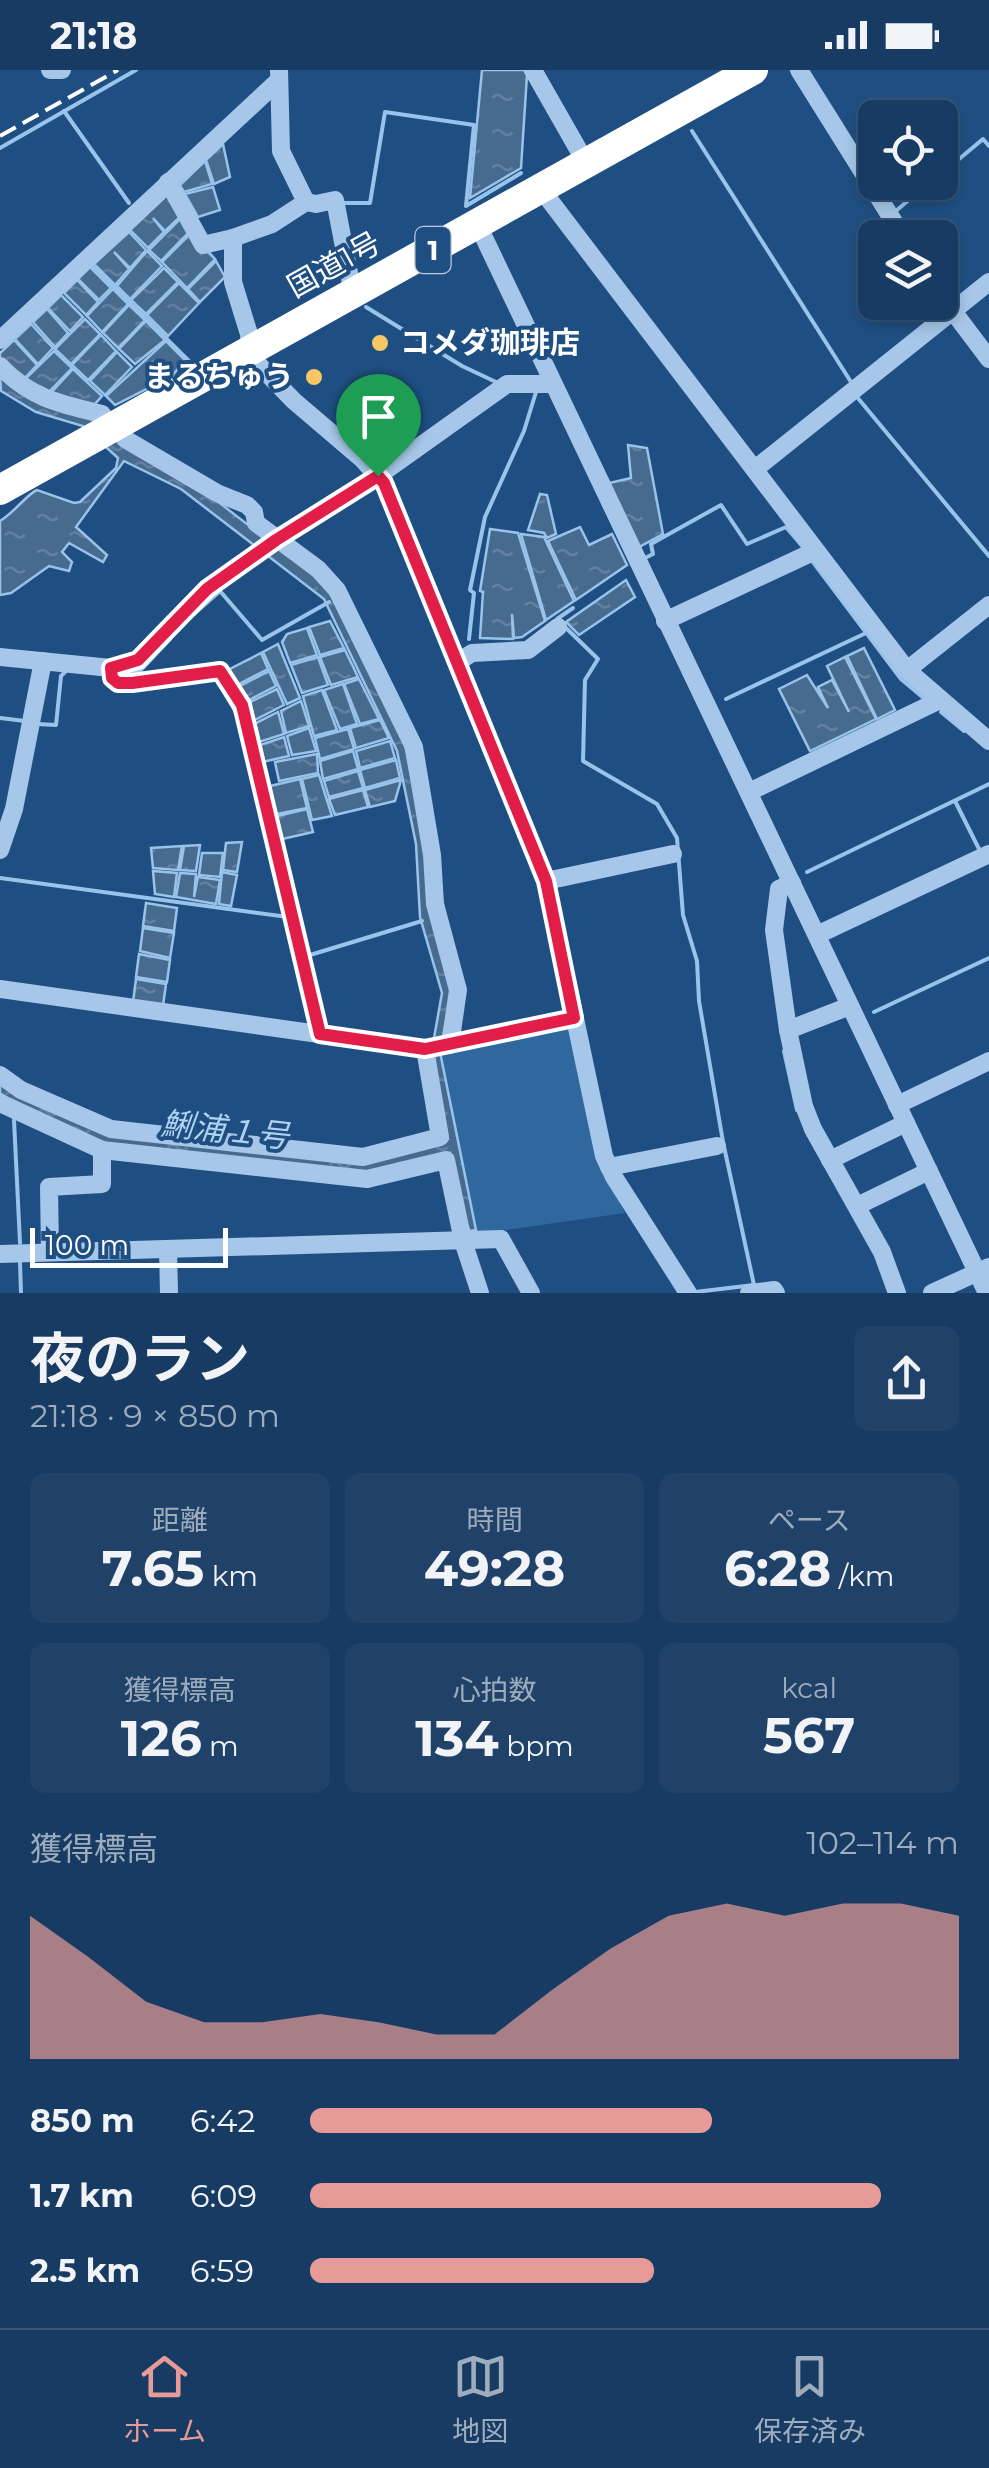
<!DOCTYPE html>
<html lang="ja">
<meta charset="utf-8">
<style>
body{margin:0;font-family:Montserrat,"Noto Sans JP",sans-serif;background:#204268;color:#f1f3f6;height:100vh;display:flex;flex-direction:column;font-size:38px;white-space:nowrap}
*{box-sizing:border-box;margin:0}
p{font-size:32px;color:#9eadbe}
.icon{flex:none;width:55px;height:55px;fill:none;stroke:currentColor;stroke-width:2;stroke-linecap:round;stroke-linejoin:round}
.map{position:relative;height:1223px;overflow:hidden}
.drawer{display:flex;flex-direction:column;background:#173b62;flex:1}
.drawer>*{flex:none}
.tools{position:absolute;left:858px;top:30px;display:grid;gap:20px}
.tools a{display:grid;place-items:center;width:100px;height:100px;border-radius:15px;background:#173b62;box-shadow:0 5px 15px #0003,0 0 0 2px #365577;font-size:50px}
.scale{position:absolute;left:30px;bottom:25px;width:198px;box-sizing:border-box;padding-left:10px;border:5px solid #fff;border-top:0;font-size:28px;line-height:35px;white-space:nowrap;color:#fff;-webkit-text-stroke:8px #1f4f82;paint-order:stroke}
.pin{position:absolute;display:grid;place-items:center;width:85px;height:85px;color:#fff;margin:-102px -42px;border-radius:50% 50% 50% 0;rotate:-45deg;box-shadow:0 0 10px #0007}
.pin .icon{rotate:45deg}
.round{display:grid;place-items:center;flex:none;width:105px;height:105px;border-radius:15px;background:#204268}
.headline{display:flex;align-items:center;justify-content:space-between;height:170px;padding:0 30px}
h1{font-size:55px;font-weight:700;line-height:75px}
.figures{display:grid;grid-template-columns:repeat(3,1fr);gap:15px;height:170px;padding:10px 30px}
.figures div{display:grid;align-content:center;border-radius:15px;background:#204268;text-align:center}
.figures b{font-size:50px;font-weight:700}
.figures small{font-size:28px;font-weight:400}
.figures p{font-size:28px}
.chart{height:280px;padding:20px 30px}
.chart p{display:flex;justify-content:space-between}
.chart svg{width:100%;height:180px;margin-top:10px;fill:#e69b98;opacity:.7}
ul{padding:0 30px;list-style:none;font-size:32px}
li{display:grid;grid-template-columns:160px 120px 1fr;align-items:center;height:75px}
li i{height:25px;border-radius:12px;background:#e69b98}
.status{display:flex;justify-content:space-between;align-items:center;height:70px;padding:0 50px;background:#173b62;direction:ltr}
.status svg{height:28px;fill:currentColor}
.dock{display:flex;justify-content:space-around;align-items:center;height:140px;border-top:2px solid #365577;background:#173b62;font-size:28px;color:#9eadbe}
.dock a{display:grid;justify-items:center;gap:5px}
.dock .active{color:#e69b98}
.map>svg:first-child{display:block}
.park{fill:#2f679f}
.water{fill:url(#water-ripples);stroke:#99c3ea;stroke-width:2.5}
.lines{fill:none;stroke-linecap:round;stroke-linejoin:round}
.stream{stroke:#99c3ea;stroke-width:4}
.minor{stroke:#a6c7e9;stroke-width:18}
.highway{stroke:#fff;stroke-width:30}
.rail{stroke:#fff;stroke-width:4;stroke-dasharray:18 8;stroke-linecap:butt}
.route-casing{stroke:#fff;stroke-width:20}
.route{stroke:#e11d48;stroke-width:12}
.poi-dot{fill:#f7c666;stroke:#1f4f82;stroke-width:4}
.labels{text-anchor:middle;stroke-width:8;stroke-linejoin:round;paint-order:stroke}
.shield{fill:#1f4f82;stroke:#bccada;stroke-width:2.5}
.shield-label{font-size:28px;font-weight:bold;fill:#fff}
.street-label{font-size:30px;fill:#fff;stroke:#1f4f82}
.poi-label{font-size:30px;font-weight:bold;fill:#fff;stroke:#1f4f82;text-anchor:start}
.water-label{font-size:32px;font-style:italic;fill:#b1d1f0;stroke:#1f4f82}
</style>
<div class="status"><b>21:18</b><svg viewBox="0 0 49 12"><path d="M0 12V9h3v3zM5 12V6h3v6zM10 12V3h3v9zM15 12V0h3v12zM26 1h20v11H26zM47 4h2v5h-2z"/></svg></div>
<div class="map">
<svg width="989" height="1223" viewBox="0 0 989 1223">
<defs>
<pattern id="water-ripples" width="26" height="14" patternUnits="userSpaceOnUse" patternTransform="scale(2.5)"><rect width="26" height="14" fill="#476a8f"/><path d="M2 4q2-2 4 0t4 0M15 11q2-2 4 0t4 0" fill="none" stroke="#6380a0"/></pattern>
</defs>
<rect width="100%" height="100%" fill="#1f4f82"/>
<polygon class="park" points="569,958 597,1086 625,1143 478,1164 440,982"/>
<g class="water">
<polygon points="482,0 524,0 527,5 521,98 470,128"/>
<polygon points="223,74 230,107 214,114 206,90"/>
<polygon points="205,91 212,114 184,122 180,115"/>
<polygon points="213,117 220,140 198,147 185,124"/>
<polygon points="168,124 181,146 165,161 153,148 164,162 148,178 130,160"/>
<polygon points="182,147 190,161 161,191 149,180"/>
<polygon points="129,162 146,180 130,198 114,182 129,199 115,215 94,194"/>
<polygon points="191,163 215,189 187,218 162,192"/>
<polygon points="147,181 162,196 130,229 117,216"/>
<polygon points="216,191 225,207 200,232 188,219"/>
<polygon points="90,197 111,218 99,230 78,209"/>
<polygon points="164,198 178,212 146,244 131,230"/>
<polygon points="77,210 98,232 86,245 64,223"/>
<polygon points="179,213 199,233 168,266 147,245"/>
<polygon points="113,219 128,234 102,262 87,246"/>
<polygon points="61,225 83,247 70,261 48,238"/>
<polygon points="129,235 145,250 118,278 103,263"/>
<polygon points="47,239 68,263 55,277 33,252"/>
<polygon points="85,249 100,264 71,294 55,279"/>
<polygon points="146,251 165,270 135,294 119,279"/>
<polygon points="31,254 53,278 38,294 15,269"/>
<polygon points="101,265 116,281 88,310 72,295"/>
<polygon points="14,270 37,295 21,312 0,288 0,283"/>
<polygon points="166,271 185,290 172,306 115,335 106,326"/>
<polygon points="54,281 72,298 46,325 22,312"/>
<polygon points="117,282 132,297 105,325 90,311"/>
<polygon points="73,299 102,326 93,336 48,326"/>
<path d="M0,306l96,42 112,76 118,91 77,149 49,257 -12,61 36,178 -6,1 -6,-11 -14,-67 -85,21 -262,-30 -86,-39 -17,-12v-13l105,52 259,31 84,-24 -17,-84 11,-62 -22,-76 -4,-73 -19,-93 -73,-152 -143,-110 -57,-28 -48,66 31,28 -4,7 -34,-19 -7,9 10,10 -3,9 -20,-5 -38,27 -11,2v-74c15,-9 26,-26 37,-31l37,13 6,-1 36,-34 2,-10 -35,-32 -47,-14 -35,-21z"/>
<polygon points="628,375 647,378 663,464 639,477 609,413 631,408"/>
<polygon points="540,424 547,425 556,464 547,468 544,463 528,460"/>
<polygon points="580,457 589,475 612,464 627,495 576,530 548,471"/>
<polygon points="490,459 518,463 545,551 522,567 514,568 512,544 513,569 480,568 483,522 480,521"/>
<polygon points="521,464 544,467 574,531 546,550"/>
<polygon points="626,510 635,527 579,565 566,552"/>
<polygon points="330,551 344,578 320,585 309,557"/>
<polygon points="307,558 317,585 290,593 282,572 287,564"/>
<polygon points="278,574 300,628 287,634 263,582"/>
<polygon points="864,578 895,640 877,649 847,586"/>
<polygon points="345,580 358,607 331,615 320,587"/>
<polygon points="261,583 268,599 235,616 226,601"/>
<polygon points="318,587 328,615 302,623 291,595"/>
<polygon points="845,587 876,649 810,681 779,619 807,605 828,638 818,617 832,610 849,642 827,596"/>
<polygon points="269,601 276,616 245,632 236,618"/>
<polygon points="359,609 379,649 360,654 344,614"/>
<polygon points="343,614 357,654 340,659 324,620"/>
<polygon points="277,619 284,635 251,652 246,634"/>
<polygon points="322,620 337,660 314,666 303,626"/>
<polygon points="301,631 309,656 286,663 281,641"/>
<polygon points="278,642 284,664 256,673 252,655"/>
<polygon points="380,650 389,668 356,678 350,658"/>
<polygon points="309,658 316,681 292,685 287,666"/>
<polygon points="348,659 354,679 320,689 315,668"/>
<polygon points="284,667 289,686 262,692 257,676"/>
<polygon points="390,671 395,688 360,698 356,681"/>
<polygon points="353,681 358,699 323,709 320,691"/>
<polygon points="317,684 318,703 279,711 275,692"/>
<polygon points="396,690 400,708 365,718 360,700"/>
<polygon points="358,701 363,718 329,727 324,711"/>
<polygon points="319,705 332,746 312,750 302,709"/>
<polygon points="300,709 307,738 272,745 266,717"/>
<polygon points="401,710 395,731 370,737 365,720"/>
<polygon points="363,720 368,737 335,745 329,729"/>
<polygon points="307,739 313,762 278,770 273,747"/>
<polygon points="242,772 237,802 223,800 226,773"/>
<polygon points="200,775 196,801 180,800 184,776"/>
<polygon points="182,776 178,800 153,798 151,778"/>
<polygon points="202,783 223,783 220,807 199,805"/>
<polygon points="153,801 177,803 174,827 155,824"/>
<polygon points="222,802 237,805 231,836 219,834"/>
<polygon points="180,803 196,804 194,827 198,807 220,810 216,834 176,827"/>
<polygon points="146,833 177,838 174,861 143,856"/>
<polygon points="143,858 174,863 170,888 140,881"/>
<polygon points="139,884 170,890 167,912 136,907"/>
<polygon points="136,909 166,914 163,936 133,932"/>
</g>
<g class="lines">
<g class="stream">
<polyline points="64,41 129,133"/>
<polyline points="692,61 851,312"/>
<polyline points="0,78 136,0"/>
<polyline points="940,105 983,69 989,76"/>
<polyline points="343,133 370,133 385,42 474,55 466,136 521,103"/>
<polyline points="897,140 930,112"/>
<polyline points="90,193 193,295"/>
<polyline points="366,237 462,296 496,312"/>
<polyline points="857,327 989,486"/>
<polyline points="645,488 653,484 651,474 721,435 747,474 786,457 803,477"/>
<polyline points="813,492 901,609 926,630"/>
<polyline points="194,544 220,521 262,570 329,532"/>
<polyline points="557,549 573,538"/>
<polyline points="564,556 598,589 585,610 583,691 657,734 677,768 683,845 697,891 699,931 723,1072 754,1215 695,1222"/>
<polyline points="469,569 474,523 470,520 485,447 524,361 536,322"/>
<polyline points="124,605 141,600 170,569"/>
<polyline points="726,629 866,563"/>
<polyline points="941,642 964,661"/>
<polyline points="0,648 25,651"/>
<polyline points="37,654 56,655 61,606 66,601"/>
<polyline points="955,731 979,779"/>
<polyline points="807,802 989,714"/>
<polyline points="0,808 288,847"/>
<polyline points="310,885 422,851"/>
<polyline points="874,942 989,888"/>
<polyline points="784,981 797,1040"/>
<polyline points="14,1050 20,1173"/>
<polyline points="20,1193 21,1223"/>
</g>
<g class="minor">
<polyline points="50,0 62,0"/>
<polyline points="279,0 281,81 306,132 272,154 233,168 233,212 249,264 250,282 255,291 294,331 362,389 384,413 546,811 604,1086 614,1107 688,1223"/>
<polyline points="533,0 586,93"/>
<polyline points="799,0 904,168"/>
<polyline points="168,112 203,175 233,168"/>
<polyline points="541,119 907,600 989,671"/>
<polyline points="306,132 316,134 335,130 353,224"/>
<polyline points="478,155 987,1223"/>
<polyline points="940,224 989,289"/>
<polyline points="0,270 278,11"/>
<path d="M0,296c30,32 60,38 102,48"/>
<polyline points="125,369 217,423 247,435 254,442 256,453 318,499 337,520 414,677 432,785 435,834 458,920 450,975"/>
<polyline points="755,399 989,212"/>
<polyline points="665,551 815,481"/>
<polyline points="0,587 111,598 138,590 207,519 276,470 378,406 507,314 553,314"/>
<polyline points="458,592 472,583 528,580 558,557"/>
<path d="M111,598c2,14 7,15 20,15l89,-12 25,43 75,320"/>
<polyline points="907,600 989,535"/>
<polyline points="749,722 940,630"/>
<polyline points="0,780 14,739 43,591"/>
<polyline points="546,811 673,784"/>
<polyline points="792,813 779,819 774,860 788,960 804,1036 813,1059 882,1182 897,1223"/>
<polyline points="817,865 989,784"/>
<polyline points="0,919 425,979 575,948"/>
<polyline points="788,960 850,936"/>
<polyline points="0,1005 21,1020 111,1059 363,1087 440,1067 425,979"/>
<polyline points="0,1033 102,1080 367,1109 446,1090 463,1171 480,1223"/>
<polyline points="897,1035 989,991"/>
<polyline points="830,1090 906,1053"/>
<polyline points="609,1097 717,1076"/>
<polyline points="857,1136 929,1101"/>
<polyline points="168,1179 169,1223"/>
<polyline points="50,1182 49,1117 102,1114 102,1080"/>
<polyline points="0,1184 501,1169 531,1223"/>
<polyline points="749,1223 774,1220 776,1223"/>
<polyline points="932,1223 989,1197"/>
</g>
<polyline class="highway" points="0,420 753,0"/>
<polyline class="rail" points="0,66 118,0"/>
</g>
<g class="lines">
<defs>
<polygon id="route" points="378,406 384,413 546,811 574,948 425,979 320,964 242,635 220,601 132,613 118,613 112,608 111,598 138,590 207,519 276,470"/>
</defs>
<use href="#route" class="route-casing"/>
<use href="#route" class="route"/>
</g>
<g class="poi-dot">
<circle cx="380" cy="273" r="10"/>
<circle cx="314" cy="307" r="10"/>
</g>
<g class="labels">
<rect class="shield" x="415.5" y="157" width="35" height="46" rx="8"/>
<g class="shield-label">
<text x="433" y="190">1</text>
</g>
<g class="street-label">
<text transform="translate(334 195) rotate(-29)" y="10">国道1号</text>
</g>
<g class="poi-label">
<text x="400" y="283">コメダ珈琲店</text>
<text x="294" y="317" text-anchor="end">まるちゅう</text>
</g>
<g class="water-label">
<text transform="translate(225 1060) rotate(6)" y="11">鯏浦１号</text>
</g>
</g>
</svg>
<div class="tools">
<a><svg class="icon" aria-label="locate" viewBox="0 0 24 24"><circle cx="12" cy="12" r="6"/><path d="M12 2v4M12 18v4M2 12h4M18 12h4"/></svg></a>
<a><svg class="icon" aria-label="layers" viewBox="0 0 24 24"><path d="M12 4l9 5-9 5-9-5zM3 14l9 5 9-5"/></svg></a>
</div>
<div class="scale">100 m</div>
<div class="pin" style="left:378px;top:406px;background:#1e9e55"><svg class="icon" aria-label="arrive" viewBox="0 0 24 24"><path d="M6 21V4h12l-3 4 3 4H6"/></svg></div>
</div>
<section class="drawer">
<div class="headline"><div><h1>夜のラン</h1><p>21:18 · 9 × 850 m</p></div><a class="round"><svg class="icon" aria-label="share" viewBox="0 0 24 24"><path d="M12 15V3M7 8l5-5 5 5M5 13v7h14v-7"/></svg></a></div>
<div class="figures">
<div><p>距離</p><b>7.65<small> km</small></b></div>
<div><p>時間</p><b>49:28</b></div>
<div><p>ペース</p><b>6:28<small> /km</small></b></div>
</div>
<div class="figures">
<div><p>獲得標高</p><b>126<small> m</small></b></div>
<div><p>心拍数</p><b>134<small> bpm</small></b></div>
<div><p>kcal</p><b>567</b></div>
</div>
<div class="chart"><p><span>獲得標高</span>102–114 m</p>
<svg viewBox="0 0 160 44" preserveAspectRatio="none"><path d="M0 44V9L10 19L20 30L30 35L40 35L50 33L60 35L70 38L80 38L90 27L100 17L110 9L120 6L130 9L140 6L150 6L160 9V44z"/></svg>
</div>
<ul>
<li><b>850 m</b>6:42<i style="width:62%"></i></li>
<li><b>1.7 km</b>6:09<i style="width:88%"></i></li>
<li><b>2.5 km</b>6:59<i style="width:53%"></i></li>
</ul>
</section>
<nav class="dock">
<a class="active"><svg class="icon" aria-label="home" viewBox="0 0 24 24"><path d="M3 11l9-7 9 7M6 9v11h12V9"/></svg>ホーム</a>
<a><svg class="icon" aria-label="map" viewBox="0 0 24 24"><path d="M3 6l6-2 6 2 6-2v14l-6 2-6-2-6 2zM9 4v14M15 6v14"/></svg>地図</a>
<a><svg class="icon" aria-label="saved" viewBox="0 0 24 24"><path d="M7 4h10v16l-5-4-5 4z"/></svg>保存済み</a>
</nav>
